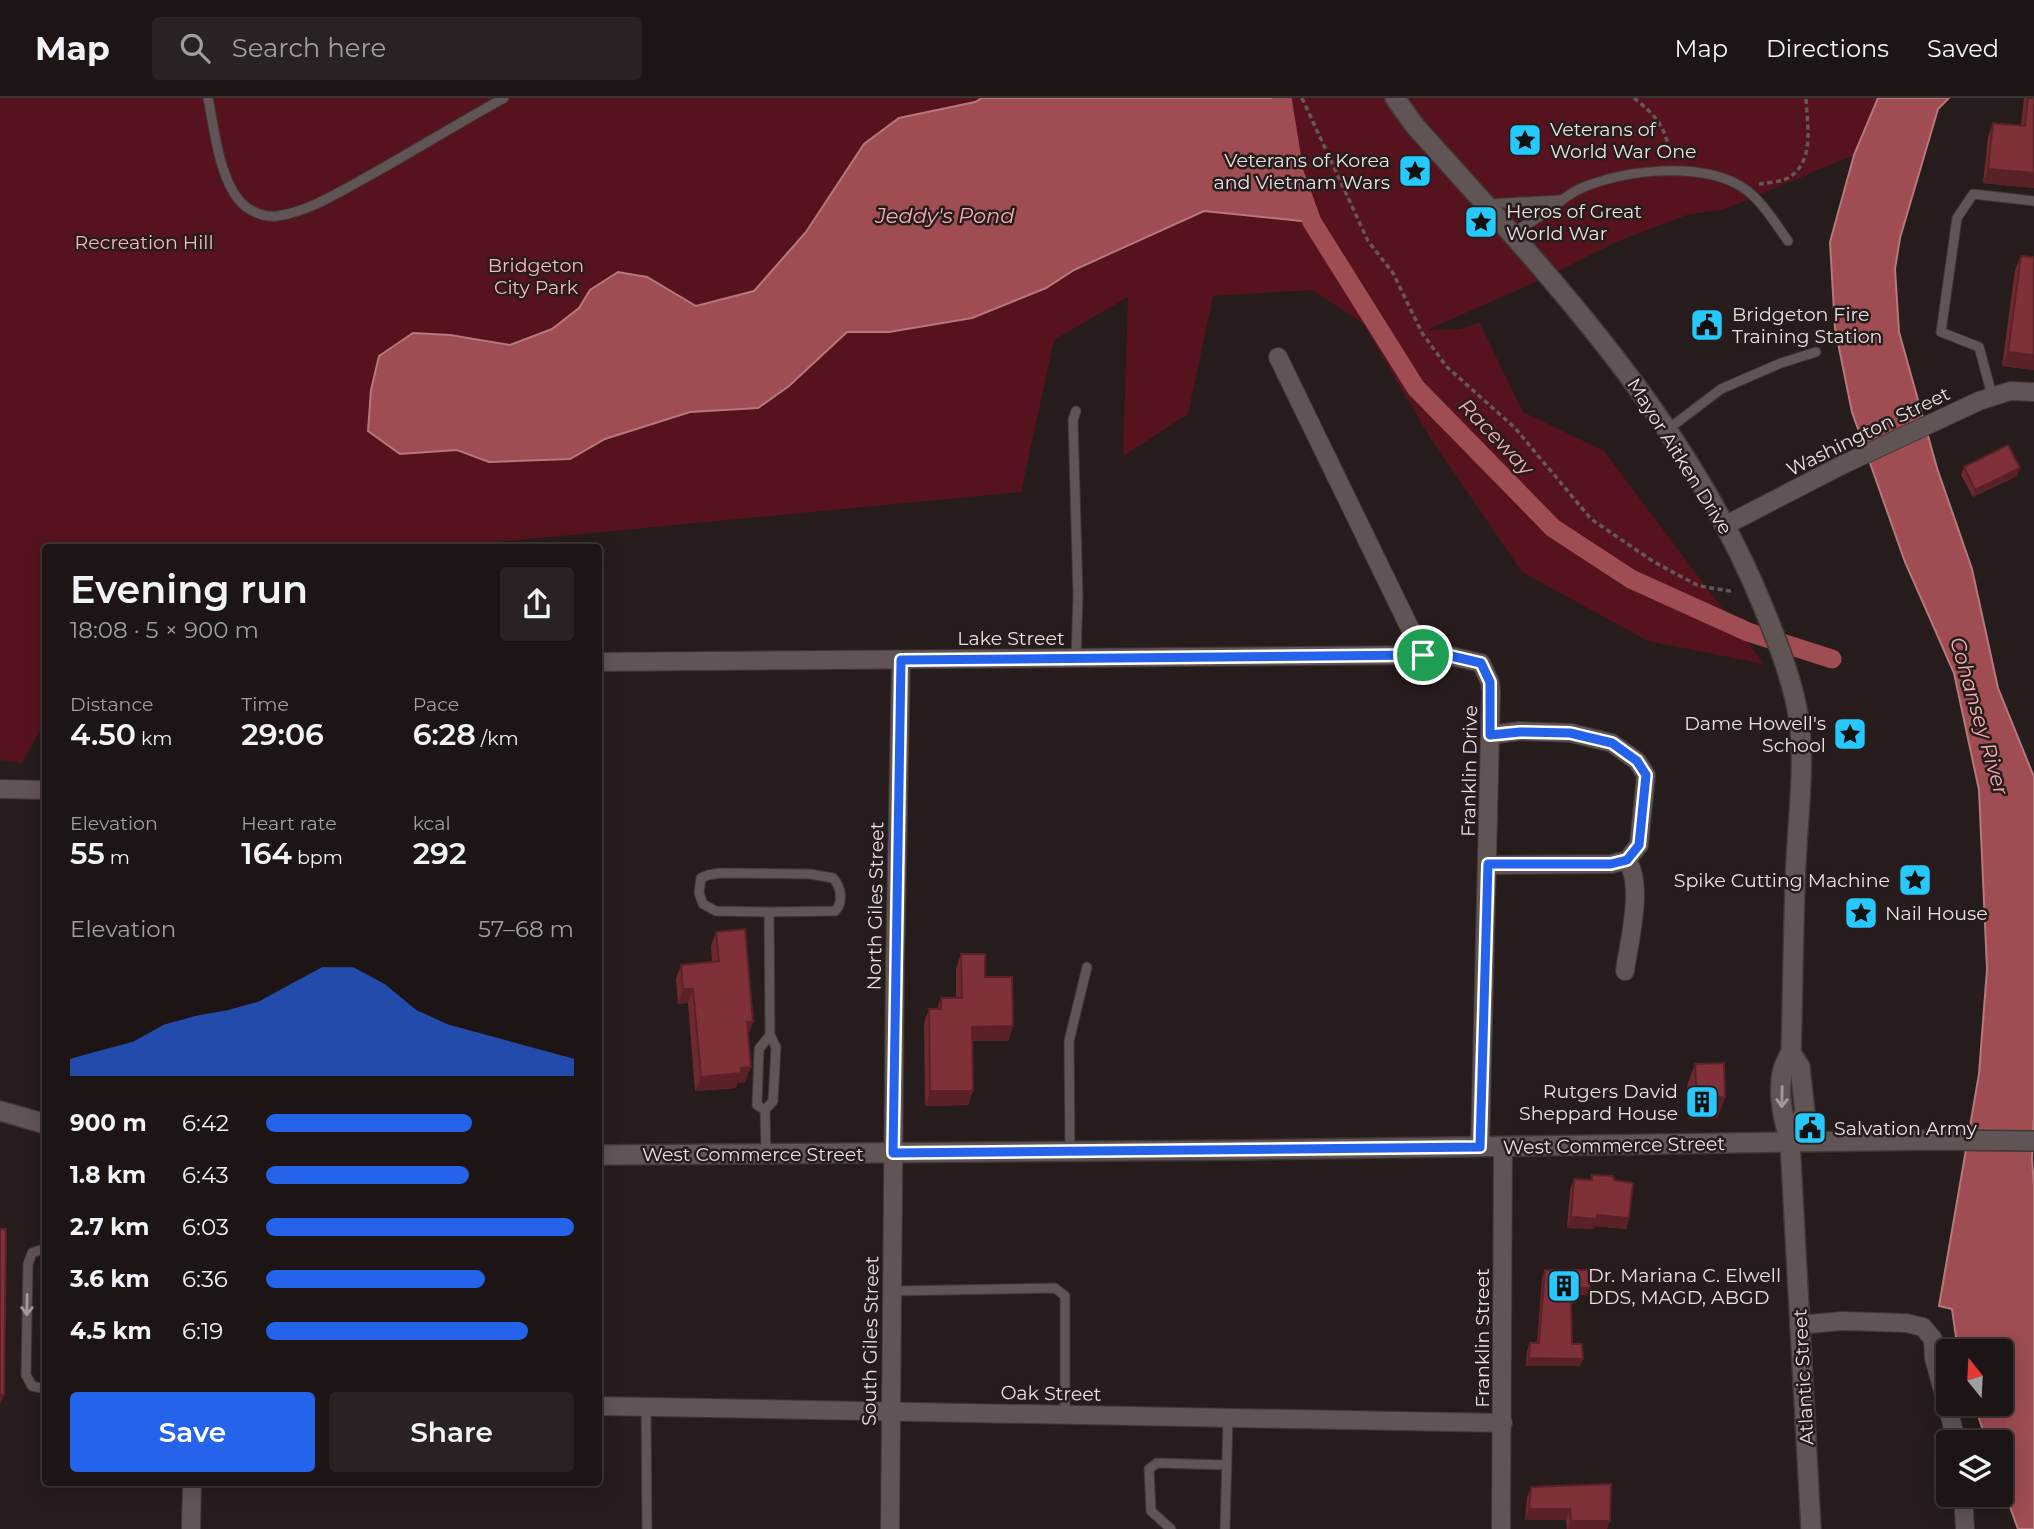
<!DOCTYPE html>
<meta charset="utf-8">
<style>
body{margin:0;font-family:Montserrat,sans-serif;background:#2a2222;color:#f1f3f6;height:100vh;display:flex;flex-direction:column;font-size:26px;white-space:nowrap}
*{box-sizing:border-box;margin:0}
p{font-size:23px;color:#a09fa0}
.icon{flex:none;width:38px;height:38px;fill:none;stroke:currentColor;stroke-width:2;stroke-linecap:round;stroke-linejoin:round}
.map{position:relative;flex:1;overflow:hidden}
.details{position:absolute;left:42px;top:446px;width:560px;height:942px;display:flex;flex-direction:column;background:#1d1515;border-radius:7px;box-shadow:0 4px 18px #0003,0 0 0 2px #3b3434}
.details>*{flex:none}
.needle{width:46px;rotate:342deg}
.buttons{position:absolute;left:1936px;top:1241px;display:grid;gap:14px}
.buttons a{display:grid;place-items:center;width:77px;height:77px;border-radius:7px;background:#1d1515;box-shadow:0 4px 18px #0003,0 0 0 2px #3b3434;font-size:35px}
.pin{position:absolute;display:grid;place-items:center;width:60px;height:60px;color:#fff;margin:-30px;border:4px solid #fff;border-radius:50%;box-shadow:0 2px 7px #0007}
.round{display:grid;place-items:center;flex:none;width:74px;height:74px;border-radius:7px;background:#2a2222}
.summary{display:flex;align-items:center;justify-content:space-between;height:119px;padding:0 28px}
h1{font-size:38px;font-weight:600;line-height:52px}
.stats{display:grid;grid-template-columns:repeat(3,1fr);gap:10px;height:119px;padding:7px 28px}
.stats div{display:grid;align-content:center}
.stats b{font-size:30px;font-weight:600}
.stats small{font-size:19px;font-weight:400}
.stats p{font-size:19px}
.chart{height:196px;padding:14px 28px}
.chart p{display:flex;justify-content:space-between}
.chart svg{width:100%;height:126px;margin-top:7px;fill:#2563eb;opacity:.7}
.primary-button{display:flex;gap:14px;margin-top:auto;padding:14px 28px}
.primary-button a{flex:1;height:80px;border-radius:7px;background:#2563eb;color:#fff;font-size:28px;font-weight:600;line-height:80px;text-align:center}
.primary-button a+a{background:#2a2222;color:#f1f3f6}
ul{padding:0 28px;list-style:none;font-size:23px}
li{display:grid;grid-template-columns:112px 84px 1fr;align-items:center;height:52px}
li i{height:18px;border-radius:9px;background:#2563eb}
header{display:flex;align-items:center;gap:42px;box-sizing:border-box;height:98px;padding:0 35px;background:#1d1515;border-bottom:2px solid #3b3434}
header strong{font-size:33px}
nav{display:flex;gap:38px;margin-inline-start:auto;font-size:24px}
.search{width:490px;height:63px;background:#2a2222;display:flex;align-items:center;gap:18px;box-sizing:border-box;padding:0 24px;border-radius:7px;color:#a09fa0;font-size:26px}
.map>svg:first-child{display:block}
.green{fill:#56131d}
.water{fill:#9f4c52;stroke:#b5787d;stroke-width:2}
.lines{fill:none;stroke-linecap:round;stroke-linejoin:round}
.canal{stroke:#9f4c52;stroke-width:19}
.service-casing{stroke:#403737;stroke-width:11}
.minor-casing{stroke:#403737;stroke-width:20}
.tertiary-casing{stroke:#403737;stroke-width:22}
.path{stroke:#635959;stroke-width:3.5;stroke-dasharray:5 3.5;stroke-linecap:butt}
.service{stroke:#615454;stroke-width:9}
.minor{stroke:#615454;stroke-width:18}
.tertiary{stroke:#615454;stroke-width:19}
.wall{fill:#6e2930}
.shaded-wall{fill:#5a2227}
.building{fill:#803038;stroke:#5a2227;stroke-width:2}
.oneway{stroke:#a49a9a}
.route-casing{stroke:#fff;stroke-width:14}
.route{stroke:#2563eb;stroke-width:9}
.labels{text-anchor:middle;stroke-width:5;stroke-linejoin:round;paint-order:stroke}
.poi-label{font-size:19px;fill:#e8e0e0;stroke:#271c1c;text-anchor:start}
.park-label{font-size:19px;fill:#fcb4b6;stroke:#271c1c}
.street-label{font-size:19px;fill:#e8e0e0;stroke:#271c1c}
.water-label{font-size:21px;font-style:italic;fill:#f4adaf;stroke:#271c1c}
</style>
<header>
<strong>Map</strong>
<div class="search"><svg class="icon" aria-label="search" viewBox="0 0 24 24"><circle cx="10" cy="10" r="6"/><path d="M15 15l6 6"/></svg>Search here</div>
<nav><a>Map</a><a>Directions</a><a>Saved</a></nav>
</header>
<div class="map">
<svg width="2034" height="1431" viewBox="0 0 2034 1431">
<rect width="100%" height="100%" fill="#271c1c"/>
<polygon class="green" points="0,0 1878,0 1854,57 1725,111 1687,117 1616,144 1549,178 1427,232 1461,231 1479,224 1523,314 1604,353 1764,566 1648,543 1522,474 1429,338 1363,225 1312,192 1213,198 1188,316 1123,358 1128,199 1054,242 1021,394 435,450 46,450 45,623 22,665 0,662"/>
<g class="water">
<polygon points="982,0 1282,0 1294,74 1312,124 1204,113 1074,172 1046,190 972,220 889,234 847,234 789,288 758,310 690,314 605,341 570,361 489,364 457,352 400,356 368,333 371,292 379,258 413,235 450,237 510,247 552,231 579,210 590,192 618,174 647,179 696,208 754,193 806,134 864,46 899,20 975,4"/>
<polygon points="1878,0 1949,0 1938,11 1900,140 1895,171 1899,234 1937,370 1972,471 1998,590 2034,679 2034,1017 2032,1061 2034,1088 2034,1431 2018,1431 2000,1381 2000,1344 1987,1344 1974,1306 2000,1306 2000,1253 1958,1253 1952,1211 1939,1208 1979,976 1987,871 1979,692 1954,575 1905,464 1852,314 1835,230 1830,144 1854,57"/>
</g>
<g class="lines">
<polyline class="canal" points="1282,0 1294,74 1312,124 1416,290 1553,430 1631,481 1748,534 1832,561"/>
<defs>
<g id="service">
<path d="M208,0c6,29 11,79 31,102 8,10 24,18 38,16 30,-4 61,-23 88,-38 47,-26 92,-54 139,-80"/>
<polyline points="1488,106 1559,102"/>
<path d="M1511,135c9,-5 19,-10 28,-16 16,-10 27,-23 45,-30 43,-17 117,-26 158,0 19,12 33,36 46,54"/>
<polyline points="1992,297 1979,249 1941,234 1957,120 1973,96 2034,103"/>
<polyline points="1076,313 1073,322 1078,497 1076,560"/>
<polyline points="1667,332 1721,291 1781,265 1816,254"/>
<path d="M769,814l-53,-1 -13,-7 -4,-11 2,-15 7,-3 13,-2 89,1 23,4c8,9 11,24 2,33l-66,1 1,123"/>
<polyline points="765,1012 757,1007 759,951 770,937 776,949 773,1003 765,1012 766,1056"/>
<polyline points="1070,1054 1069,943 1087,869"/>
<polyline points="46,1150 32,1155 28,1166 26,1277 32,1288 46,1291"/>
<polyline points="892,1193 1055,1190 1065,1198 1065,1317"/>
<polyline points="646,1309 647,1431"/>
<polyline points="1171,1431 1151,1413 1149,1371 1157,1365 1226,1367"/>
<polyline points="1225,1431 1228,1320"/>
</g>
<g id="minor">
<polyline points="1278,259 1423,557"/>
<polyline points="1726,427 1842,367 1979,303 2010,293 2034,294"/>
<polyline points="598,564 1423,557 1451,558 1481,565 1490,584 1491,594 1480,1049"/>
<polyline points="0,691 46,692"/>
<polyline points="1488,767 1611,766 1627,762 1639,747 1646,677 1637,663 1612,645 1571,635 1520,633 1490,637"/>
<path d="M1625,873c4,-30 19,-85 2,-111"/>
<polyline points="1799,1227 1842,1223 1906,1225 1923,1229 1933,1241 1934,1260 1957,1344"/>
<polyline points="598,1308 1503,1325"/>
<polyline points="1963,1396 1965,1431"/>
<polyline points="191,1431 192,1384"/>
<polyline points="890,1431 895,867 901,562"/>
<polyline points="1501,1431 1503,1049"/>
</g>
<g id="tertiary">
<path d="M1395,0l20,28c132,147 271,293 347,478 15,37 31,76 37,116 6,47 -1,96 -3,143 -3,63 -3,127 -5,190l9,14 5,45 -15,30"/>
<path d="M1791,955c-18,24 -9,62 -1,89l21,387"/>
<polyline points="0,1013 46,1026"/>
<polyline points="598,1057 1239,1052 1936,1042 2034,1043"/>
</g>
</defs>
<use href="#service" class="service-casing"/>
<use href="#minor" class="minor-casing"/>
<use href="#tertiary" class="tertiary-casing"/>
<g class="path">
<polyline points="1302,0 1368,143 1393,175 1422,235 1447,269 1515,330 1591,421 1654,464 1699,488 1730,493 1734,492"/>
<path d="M1634,0c23,18 34,32 36,62"/>
<path d="M1759,86c8,-1 19,-2 27,-5 30,-15 21,-54 20,-81"/>
</g>
<use href="#service" class="service"/>
<use href="#minor" class="minor"/>
<use href="#tertiary" class="tertiary"/>
</g>
<g class="wall">
<polygon points="2024,0 2034,0 2034,90 1983,85 1988,39 1993,25 2021,28"/>
<polygon points="2021,158 2034,272 2002,268 2015,172"/>
<polygon points="1964,369 2017,378 1973,399 1961,377"/>
<polygon points="716,834 748,938 745,984 737,985 736,990 695,993 688,905 678,906 676,881 681,867 712,864 711,848"/>
<polygon points="961,856 985,879 1013,928 1008,943 973,943 968,1007 925,1008 924,925 929,911 937,911 941,900 956,900 956,871"/>
<polygon points="1695,966 1725,999 1717,1020 1689,1021 1687,988"/>
<polygon points="1592,1077 1614,1082 1629,1120 1626,1131 1595,1128 1593,1131 1567,1130 1570,1092 1574,1081 1591,1082"/>
<polygon points="1545,1172 1587,1197 1575,1197 1571,1212 1572,1246 1580,1268 1526,1268 1527,1253 1530,1245 1537,1245 1542,1180"/>
<polygon points="1531,1389 1607,1431 1567,1431 1566,1422 1525,1422 1527,1400"/>
</g>
<g class="shaded-wall">
<polygon points="1988,71 2034,75 2034,90 1983,85"/>
<polygon points="2008,254 2034,257 2034,272 2002,268"/>
<polygon points="2020,370 2017,378 1973,399 1975,392"/>
<polygon points="683,891 693,891 688,905 678,906"/>
<polygon points="747,924 753,924 748,938"/>
<polygon points="1013,928 1008,943 967,943 972,929"/>
<polygon points="751,969 745,984 737,985 736,990 695,993 701,979"/>
<polygon points="930,993 973,993 968,1007 925,1008"/>
<polygon points="1725,999 1717,1020 1689,1021 1697,1000"/>
<polygon points="1597,1117 1629,1120 1626,1131 1595,1128 1593,1131 1567,1130 1571,1119"/>
<polygon points="1575,1189 1590,1190 1587,1197 1572,1196"/>
<polygon points="1529,1260 1583,1261 1580,1268 1526,1268"/>
<polygon points="0,1297 4,1297 0,1307"/>
<polygon points="1529,1411 1570,1411 1566,1422 1525,1422"/>
<polygon points="1571,1423 1610,1423 1607,1431 1568,1431"/>
</g>
<g class="building">
<polygon points="2028,0 2034,0 2034,75 1988,71 1993,25 2025,28"/>
<polygon points="2021,158 2034,159 2034,257 2008,254"/>
<polygon points="2008,347 2020,370 1975,392 1964,369"/>
<polygon points="745,831 753,924 747,924 751,969 741,970 741,975 701,979 693,891 683,891 681,867 719,863 716,834"/>
<polygon points="961,856 985,856 985,879 1012,879 1013,928 972,929 973,993 930,993 929,911 941,911 941,900 962,900"/>
<polygon points="1724,965 1725,999 1697,1000 1695,966"/>
<polygon points="1592,1077 1613,1078 1614,1082 1633,1085 1629,1120 1597,1117 1597,1121 1571,1119 1574,1081 1592,1082"/>
<polygon points="0,1131 6,1131 4,1297 0,1297"/>
<polygon points="1545,1172 1589,1172 1590,1190 1575,1189 1575,1204 1571,1204 1572,1246 1582,1246 1583,1261 1529,1260 1530,1245 1539,1245"/>
<polygon points="1611,1386 1610,1423 1571,1423 1570,1411 1529,1411 1531,1389"/>
</g>
<defs><path id="oneway-shaft" d="M-6 0H5M1.5-3L5.5 0L1.5 3" fill="none" stroke-width="1.6" stroke-linecap="round" stroke-linejoin="round" transform="scale(1.75)"/></defs>
<g class="oneway">
<use href="#oneway-shaft" transform="translate(1782 999) rotate(91)"/>
<use href="#oneway-shaft" transform="translate(27 1207) rotate(91)"/>
</g>
<g class="lines">
<defs>
<polygon id="route" points="1423,557 1451,558 1481,565 1490,584 1490,637 1520,634 1570,635 1612,645 1637,663 1646,677 1639,747 1627,762 1611,766 1488,766 1480,1049 893,1055 901,562"/>
</defs>
<use href="#route" class="route-casing"/>
<use href="#route" class="route"/>
</g>
<defs>
<symbol id="sight-square" viewBox="-11 -11 22 22"><rect x="-9" y="-9" width="18" height="18" rx="4" fill="#26c9fe" stroke="#271c1c"/><path d="M0-6L1.8-2.2L6-1.7L2.9 1.2L3.7 5.4L0 3.3L-3.7 5.4L-2.9 1.2L-6-1.7L-1.8-2.2Z" fill="#111"/></symbol>
<symbol id="civic-square" viewBox="-11 -11 22 22"><rect x="-9" y="-9" width="18" height="18" rx="4" fill="#26c9fe" stroke="#271c1c"/><path d="M-.6-6.5H3V-4.5H.6V-3L4-1V1h2V6H-6V1h2V-1L-.6-3ZM-1.2 2.5V6h2.4V2.5Z" fill="#111"/></symbol>
<symbol id="building-square" viewBox="-11 -11 22 22"><rect x="-9" y="-9" width="18" height="18" rx="4" fill="#26c9fe" stroke="#271c1c"/><path d="M-4-6H4V6H1V3H-1V6H-4ZM-2.5-4.3h1.7v1.8h-1.7ZM.8-4.3h1.7v1.8H.8ZM-2.5-1h1.7V.8h-1.7ZM.8-1h1.7V.8H.8Z" fill="#111"/></symbol>
</defs>
<g fill-rule="evenodd">
<use href="#sight-square" x="1506" y="23" width="38" height="38"/>
<use href="#sight-square" x="1396" y="54" width="38" height="38"/>
<use href="#sight-square" x="1462" y="105" width="38" height="38"/>
<use href="#civic-square" x="1688" y="208" width="38" height="38"/>
<use href="#sight-square" x="1831" y="617" width="38" height="38"/>
<use href="#sight-square" x="1896" y="763" width="38" height="38"/>
<use href="#sight-square" x="1842" y="796" width="38" height="38"/>
<use href="#building-square" x="1683" y="985" width="38" height="38"/>
<use href="#civic-square" x="1791" y="1011" width="38" height="38"/>
<use href="#building-square" x="1545" y="1169" width="38" height="38"/>
</g>
<g class="labels">
<g class="poi-label">
<text x="1550" y="38">Veterans of<tspan x="1550" dy="22">World War One</tspan></text>
<text x="1390" y="69" text-anchor="end">Veterans of Korea<tspan x="1390" dy="22">and Vietnam Wars</tspan></text>
<text x="1506" y="120">Heros of Great<tspan x="1506" dy="22">World War</tspan></text>
<text x="1732" y="223">Bridgeton Fire<tspan x="1732" dy="22">Training Station</tspan></text>
<text x="1826" y="632" text-anchor="end">Dame Howell's<tspan x="1826" dy="22">School</tspan></text>
<text x="1890" y="789" text-anchor="end">Spike Cutting Machine</text>
<text x="1885" y="822">Nail House</text>
<text x="1678" y="1000" text-anchor="end">Rutgers David<tspan x="1678" dy="22">Sheppard House</tspan></text>
<text x="1834" y="1037">Salvation Army</text>
<text x="1588" y="1184">Dr. Mariana C. Elwell<tspan x="1588" dy="22">DDS, MAGD, ABGD</tspan></text>
</g>
<g class="park-label">
<text x="144" y="151">Recreation Hill</text>
<text x="536" y="174">Bridgeton<tspan x="536" dy="22">City Park</tspan></text>
</g>
<g class="street-label">
<text transform="translate(1868 333) rotate(-26)" y="7">Washington Street</text>
<text transform="translate(1680 358) rotate(58)" y="7">Mayor Aitken Drive</text>
<text x="1011" y="547">Lake Street</text>
<text transform="translate(1469 673) rotate(-89)" y="7">Franklin Drive</text>
<text transform="translate(875 808) rotate(-89)" y="7">North Giles Street</text>
<text transform="translate(1614 1047) rotate(-1)" y="7">West Commerce Street</text>
<text x="753" y="1063">West Commerce Street</text>
<text transform="translate(1482 1240) rotate(-90)" y="7">Franklin Street</text>
<text transform="translate(870 1243) rotate(-89)" y="7">South Giles Street</text>
<text transform="translate(1803 1279) rotate(-93)" y="7">Atlantic Street</text>
<text transform="translate(1051 1295) rotate(1)" y="7">Oak Street</text>
</g>
<g class="water-label">
<text x="945" y="125">Jeddy's Pond</text>
<text transform="translate(1496 339) rotate(46)" y="7">Raceway</text>
<text transform="translate(1979 618) rotate(74)" y="7">Cohansey River</text>
</g>
</g>
</svg>
<div class="buttons">
<a><svg class="needle" viewBox="-14 -14 28 28"><path d="M0-13l5 13h-10z" fill="#e53935"/><path d="M0 13l5-13h-10z" fill="#a09fa0"/></svg></a>
<a><svg class="icon" aria-label="layers" viewBox="0 0 24 24"><path d="M12 4l9 5-9 5-9-5zM3 14l9 5 9-5"/></svg></a>
</div>
<div class="pin" style="left:1423px;top:557px;background:#1e9e55"><svg class="icon" aria-label="arrive" viewBox="0 0 24 24"><path d="M6 21V4h12l-3 4 3 4H6"/></svg></div>
<section class="details">
<div class="summary"><div><h1>Evening run</h1><p>18:08 · 5 × 900 m</p></div><a class="round"><svg class="icon" aria-label="share" viewBox="0 0 24 24"><path d="M12 15V3M7 8l5-5 5 5M5 13v7h14v-7"/></svg></a></div>
<div class="stats">
<div><p>Distance</p><b>4.50<small> km</small></b></div>
<div><p>Time</p><b>29:06</b></div>
<div><p>Pace</p><b>6:28<small> /km</small></b></div>
</div>
<div class="stats">
<div><p>Elevation</p><b>55<small> m</small></b></div>
<div><p>Heart rate</p><b>164<small> bpm</small></b></div>
<div><p>kcal</p><b>292</b></div>
</div>
<div class="chart"><p><span>Elevation</span>57–68 m</p>
<svg viewBox="0 0 160 44" preserveAspectRatio="none"><path d="M0 44V38L10 35L20 32L30 26L40 23L50 21L60 18L70 12L80 6L90 6L100 12L110 21L120 26L130 29L140 32L150 35L160 38V44z"/></svg>
</div>
<ul>
<li><b>900 m</b>6:42<i style="width:67%"></i></li>
<li><b>1.8 km</b>6:43<i style="width:66%"></i></li>
<li><b>2.7 km</b>6:03<i style="width:100%"></i></li>
<li><b>3.6 km</b>6:36<i style="width:71%"></i></li>
<li><b>4.5 km</b>6:19<i style="width:85%"></i></li>
</ul>
<div class="primary-button"><a>Save</a><a>Share</a></div>
</section>
</div>
